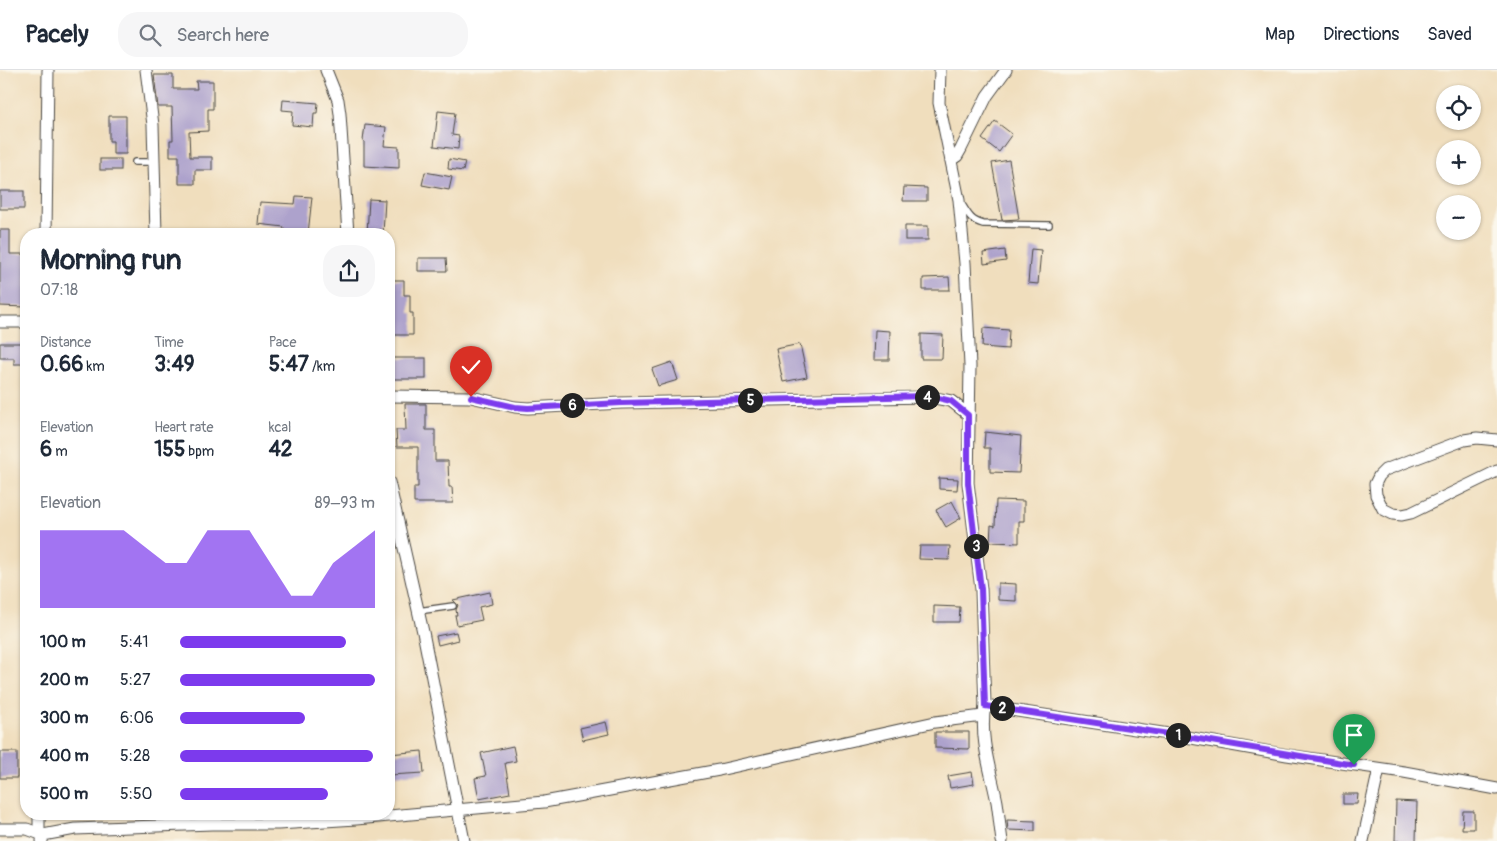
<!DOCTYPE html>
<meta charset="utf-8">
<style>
body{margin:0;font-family:Pangolin,sans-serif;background:#f6f6f7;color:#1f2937;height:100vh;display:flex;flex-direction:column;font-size:19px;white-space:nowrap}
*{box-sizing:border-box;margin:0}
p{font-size:16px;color:#747a83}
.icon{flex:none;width:28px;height:28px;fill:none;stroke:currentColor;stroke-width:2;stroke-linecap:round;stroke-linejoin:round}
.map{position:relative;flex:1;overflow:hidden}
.details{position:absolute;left:20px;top:158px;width:375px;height:592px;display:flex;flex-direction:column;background:#fff;border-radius:20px;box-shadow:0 1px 4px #0004}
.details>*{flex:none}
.controls{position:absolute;left:1436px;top:15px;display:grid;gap:10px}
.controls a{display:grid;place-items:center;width:45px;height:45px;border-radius:50%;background:#fff;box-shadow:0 1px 4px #0004;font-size:25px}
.pin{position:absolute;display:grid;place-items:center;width:42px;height:42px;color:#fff;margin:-51px -21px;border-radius:50% 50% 50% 0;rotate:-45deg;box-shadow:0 0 5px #0007}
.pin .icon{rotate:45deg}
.km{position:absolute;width:25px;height:25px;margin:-12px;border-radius:50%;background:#222;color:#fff;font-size:14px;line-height:25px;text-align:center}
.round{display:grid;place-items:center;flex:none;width:52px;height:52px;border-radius:20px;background:#f6f6f7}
.headline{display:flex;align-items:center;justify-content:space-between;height:85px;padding:0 20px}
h1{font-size:28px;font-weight:800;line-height:38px}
.stats{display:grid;grid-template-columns:repeat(3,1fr);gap:8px;height:85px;padding:5px 20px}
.stats div{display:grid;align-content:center}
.stats b{font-size:21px;font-weight:800}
.stats small{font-size:14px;font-weight:400}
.stats p{font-size:14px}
.chart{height:140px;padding:10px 20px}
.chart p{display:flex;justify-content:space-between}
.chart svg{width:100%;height:90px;margin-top:5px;fill:#7c3aed;opacity:.7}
ul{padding:0 20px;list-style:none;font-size:16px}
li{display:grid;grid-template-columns:80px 60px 1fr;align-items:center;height:38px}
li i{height:12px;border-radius:6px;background:#7c3aed}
header{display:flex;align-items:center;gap:30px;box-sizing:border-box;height:70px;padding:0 25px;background:#fff;border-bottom:1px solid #e0e1e3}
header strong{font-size:24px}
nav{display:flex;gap:28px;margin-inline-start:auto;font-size:18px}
.search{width:350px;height:45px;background:#f6f6f7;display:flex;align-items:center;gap:12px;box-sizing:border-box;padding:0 18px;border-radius:20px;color:#747a83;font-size:19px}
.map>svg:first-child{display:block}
.building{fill:#ada2cc}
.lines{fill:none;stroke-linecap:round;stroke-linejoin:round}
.service-casing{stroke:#494641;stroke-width:8}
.minor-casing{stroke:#494641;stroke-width:13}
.service{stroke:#fff;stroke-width:5.5}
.minor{stroke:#fff;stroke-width:11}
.route-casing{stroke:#fff;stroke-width:10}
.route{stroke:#7c3aed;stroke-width:6}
</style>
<header>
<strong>Pacely</strong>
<div class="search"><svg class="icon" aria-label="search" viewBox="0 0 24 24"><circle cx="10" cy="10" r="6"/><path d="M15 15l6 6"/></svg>Search here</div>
<nav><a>Map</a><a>Directions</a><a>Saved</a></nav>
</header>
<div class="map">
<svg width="1497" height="771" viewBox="0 0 1497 771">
<rect width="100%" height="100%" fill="#fbf7ec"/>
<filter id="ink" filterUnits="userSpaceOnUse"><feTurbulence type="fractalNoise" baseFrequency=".02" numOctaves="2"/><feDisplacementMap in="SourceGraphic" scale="10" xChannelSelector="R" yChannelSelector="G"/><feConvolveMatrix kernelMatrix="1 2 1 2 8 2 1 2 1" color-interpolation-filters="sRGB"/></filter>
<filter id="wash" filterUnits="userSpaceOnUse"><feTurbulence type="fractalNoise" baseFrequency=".0096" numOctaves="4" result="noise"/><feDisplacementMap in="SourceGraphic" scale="20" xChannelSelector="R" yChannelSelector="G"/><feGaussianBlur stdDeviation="1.12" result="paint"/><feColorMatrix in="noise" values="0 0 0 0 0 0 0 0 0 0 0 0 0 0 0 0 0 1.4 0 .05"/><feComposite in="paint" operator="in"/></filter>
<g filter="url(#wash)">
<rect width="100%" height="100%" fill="#f0debd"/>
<g id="blocks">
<g class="building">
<polygon points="154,5 173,5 173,19 197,19 196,11 213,11 213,39 208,39 208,61 189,62 190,87 212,87 212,100 195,100 195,114 179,114 179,86 170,86 170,70 173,70 172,37 158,37"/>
<polygon points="283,30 318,33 317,43 314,43 313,57 292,55 293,41 282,40"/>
<polygon points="438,41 455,43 452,65 459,66 458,79 434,76"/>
<polygon points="109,46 126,46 126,84 113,84 113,71 109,71"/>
<polygon points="995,51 1012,64 999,82 982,69"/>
<polygon points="365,55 386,57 384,76 399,77 399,98 364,96 364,71 363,71"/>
<rect x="100" y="89" width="21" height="11"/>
<polygon points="449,89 465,92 463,101 448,99"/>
<polygon points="1009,90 1019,149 1002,150 992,93"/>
<polygon points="425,102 452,107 449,120 422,115"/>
<polygon points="904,117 927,118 927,131 903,131"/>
<rect x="0" y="121" width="24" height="18"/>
<polygon points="296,126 312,127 308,164 283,164 284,157 258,154 260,132 295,134"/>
<polygon points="369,129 385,130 383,164 367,164"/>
<rect x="905" y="156" width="23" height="14"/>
<polygon points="0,160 10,160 10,184 26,184 26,237 0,236"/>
<polygon points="1031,179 1041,180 1038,214 1028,213"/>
<polygon points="1005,180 1006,191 984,194 983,183"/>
<polygon points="418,188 446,188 447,201 418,201"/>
<polygon points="949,207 950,220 923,220 923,208"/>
<polygon points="389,210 404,210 404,225 410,225 410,243 413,243 413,265 393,265 392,223 389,223"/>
<polygon points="983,258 1009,260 1008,279 982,277"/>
<polygon points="875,260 890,261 889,290 874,290"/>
<polygon points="921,264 943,265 942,289 921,289"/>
<polygon points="0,273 26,273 26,294 14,294 14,288 0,288"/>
<polygon points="800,274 807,307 783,312 776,279"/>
<rect x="390" y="288" width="36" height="21"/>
<polygon points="672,292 678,310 658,316 652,299"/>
<polygon points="405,334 426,334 426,360 435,360 435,391 448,391 449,417 452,417 453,433 414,433 414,417 418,417 418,377 397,377 396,360 406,360"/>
<polygon points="985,362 1021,366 1019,403 990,402 990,378 984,378"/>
<polygon points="939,408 958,409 957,420 939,419"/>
<polygon points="996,430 1024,431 1024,451 1019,451 1019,473 990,472 991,455 995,456"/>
<polygon points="952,431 961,448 946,457 936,440"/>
<polygon points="920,476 950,476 949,490 919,489"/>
<polygon points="998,513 1016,514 1016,531 998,530"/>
<polygon points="490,522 492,534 479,537 482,550 457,555 455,545 457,545 456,540 458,535 453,530"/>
<polygon points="934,536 960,537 959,552 934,552"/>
<polygon points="456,562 458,570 438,575 436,566"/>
<polygon points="606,652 609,664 583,670 580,658"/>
<polygon points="935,662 969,662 969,679 935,678"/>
<polygon points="513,676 516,691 505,693 510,723 479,729 475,708 486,706 481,683"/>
<polygon points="422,681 424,703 390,705 389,684"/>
<rect x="0" y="682" width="17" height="26"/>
<polygon points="972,702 974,714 950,718 948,706"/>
<polygon points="1343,724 1358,724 1357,734 1343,734"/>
<polygon points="1396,731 1417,732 1416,771 1395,771"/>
<polygon points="1463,741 1474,741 1474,759 1462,759"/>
<polygon points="1007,750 1035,751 1035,761 1008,760"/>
</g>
</g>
</g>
<g filter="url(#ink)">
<use href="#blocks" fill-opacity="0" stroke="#494641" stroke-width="1"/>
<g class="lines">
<defs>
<g id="service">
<polyline points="135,92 154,92"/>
<path d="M963,136c6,10 9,15 20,18l66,1"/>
<polyline points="418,541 453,536"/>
</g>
<g id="minor">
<polyline points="146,0 153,55 156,164"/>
<polyline points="326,0 338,30 340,44 348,164"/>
<path d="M940,0l-1,33 20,97 6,63 5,103 -2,117 13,106 4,117c-6,32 6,65 12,96 2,13 3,26 5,39"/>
<polyline points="951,90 957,86 961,79 987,26 1006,0"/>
<polyline points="46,164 48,0"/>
<polyline points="0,252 26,252"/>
<polyline points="389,326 471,327 515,337 528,338 621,333 929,327 951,331 969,345"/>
<polyline points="1497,370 1477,368 1464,370 1385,400 1379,406 1375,414 1376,425 1383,439 1393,444 1402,445 1411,443 1497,401"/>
<polyline points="389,412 423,562 464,771"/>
<polyline points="985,636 1175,665 1287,685 1404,702 1497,719"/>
<polyline points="39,744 39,763"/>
<polyline points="0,759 27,759 43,765"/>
<polyline points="42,771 43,765 75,759 212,754 278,754 356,749 544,732 719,700 935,652 983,646"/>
<polyline points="1363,771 1379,699"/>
</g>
</defs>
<use href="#service" class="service-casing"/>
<use href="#minor" class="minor-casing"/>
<use href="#service" class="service"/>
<use href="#minor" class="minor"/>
</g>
</g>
<g class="lines" filter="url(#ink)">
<defs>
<polyline id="route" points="471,327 515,337 528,338 621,333 930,326 951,331 968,345 968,413 981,519 985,636 1175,665 1354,695"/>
</defs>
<use href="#route" class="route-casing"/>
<use href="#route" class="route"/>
</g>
</svg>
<div class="controls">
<a><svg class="icon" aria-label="locate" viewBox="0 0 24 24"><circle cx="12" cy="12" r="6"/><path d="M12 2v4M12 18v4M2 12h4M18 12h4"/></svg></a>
<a>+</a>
<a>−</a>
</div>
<div class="pin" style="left:1354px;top:695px;background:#1e9e55"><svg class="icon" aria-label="arrive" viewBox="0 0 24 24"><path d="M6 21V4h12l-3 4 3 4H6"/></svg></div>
<div class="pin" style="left:471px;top:327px;background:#d93025"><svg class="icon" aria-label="check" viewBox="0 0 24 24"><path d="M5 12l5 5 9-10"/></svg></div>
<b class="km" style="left:1178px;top:665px">1</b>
<b class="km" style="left:1002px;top:638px">2</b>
<b class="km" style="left:976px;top:476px">3</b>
<b class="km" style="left:927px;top:327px">4</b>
<b class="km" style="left:750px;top:330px">5</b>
<b class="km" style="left:572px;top:335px">6</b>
<section class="details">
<div class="headline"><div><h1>Morning run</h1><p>07:18</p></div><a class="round"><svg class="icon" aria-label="share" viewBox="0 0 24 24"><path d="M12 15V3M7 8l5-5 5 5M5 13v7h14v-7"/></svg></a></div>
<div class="stats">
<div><p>Distance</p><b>0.66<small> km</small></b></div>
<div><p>Time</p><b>3:49</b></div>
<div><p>Pace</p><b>5:47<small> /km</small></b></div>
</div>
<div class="stats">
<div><p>Elevation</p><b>6<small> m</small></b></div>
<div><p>Heart rate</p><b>155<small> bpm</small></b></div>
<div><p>kcal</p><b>42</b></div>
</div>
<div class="chart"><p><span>Elevation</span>89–93 m</p>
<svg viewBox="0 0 160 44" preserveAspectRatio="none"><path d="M0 44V6L10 6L20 6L30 6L40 6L50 14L60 22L70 22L80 6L90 6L100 6L110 22L120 38L130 38L140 22L150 14L160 6V44z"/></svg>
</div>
<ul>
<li><b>100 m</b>5:41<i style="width:85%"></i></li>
<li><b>200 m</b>5:27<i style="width:100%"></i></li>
<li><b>300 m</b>6:06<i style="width:64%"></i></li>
<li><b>400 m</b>5:28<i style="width:99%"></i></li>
<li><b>500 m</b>5:50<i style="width:76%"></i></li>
</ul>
</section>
</div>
